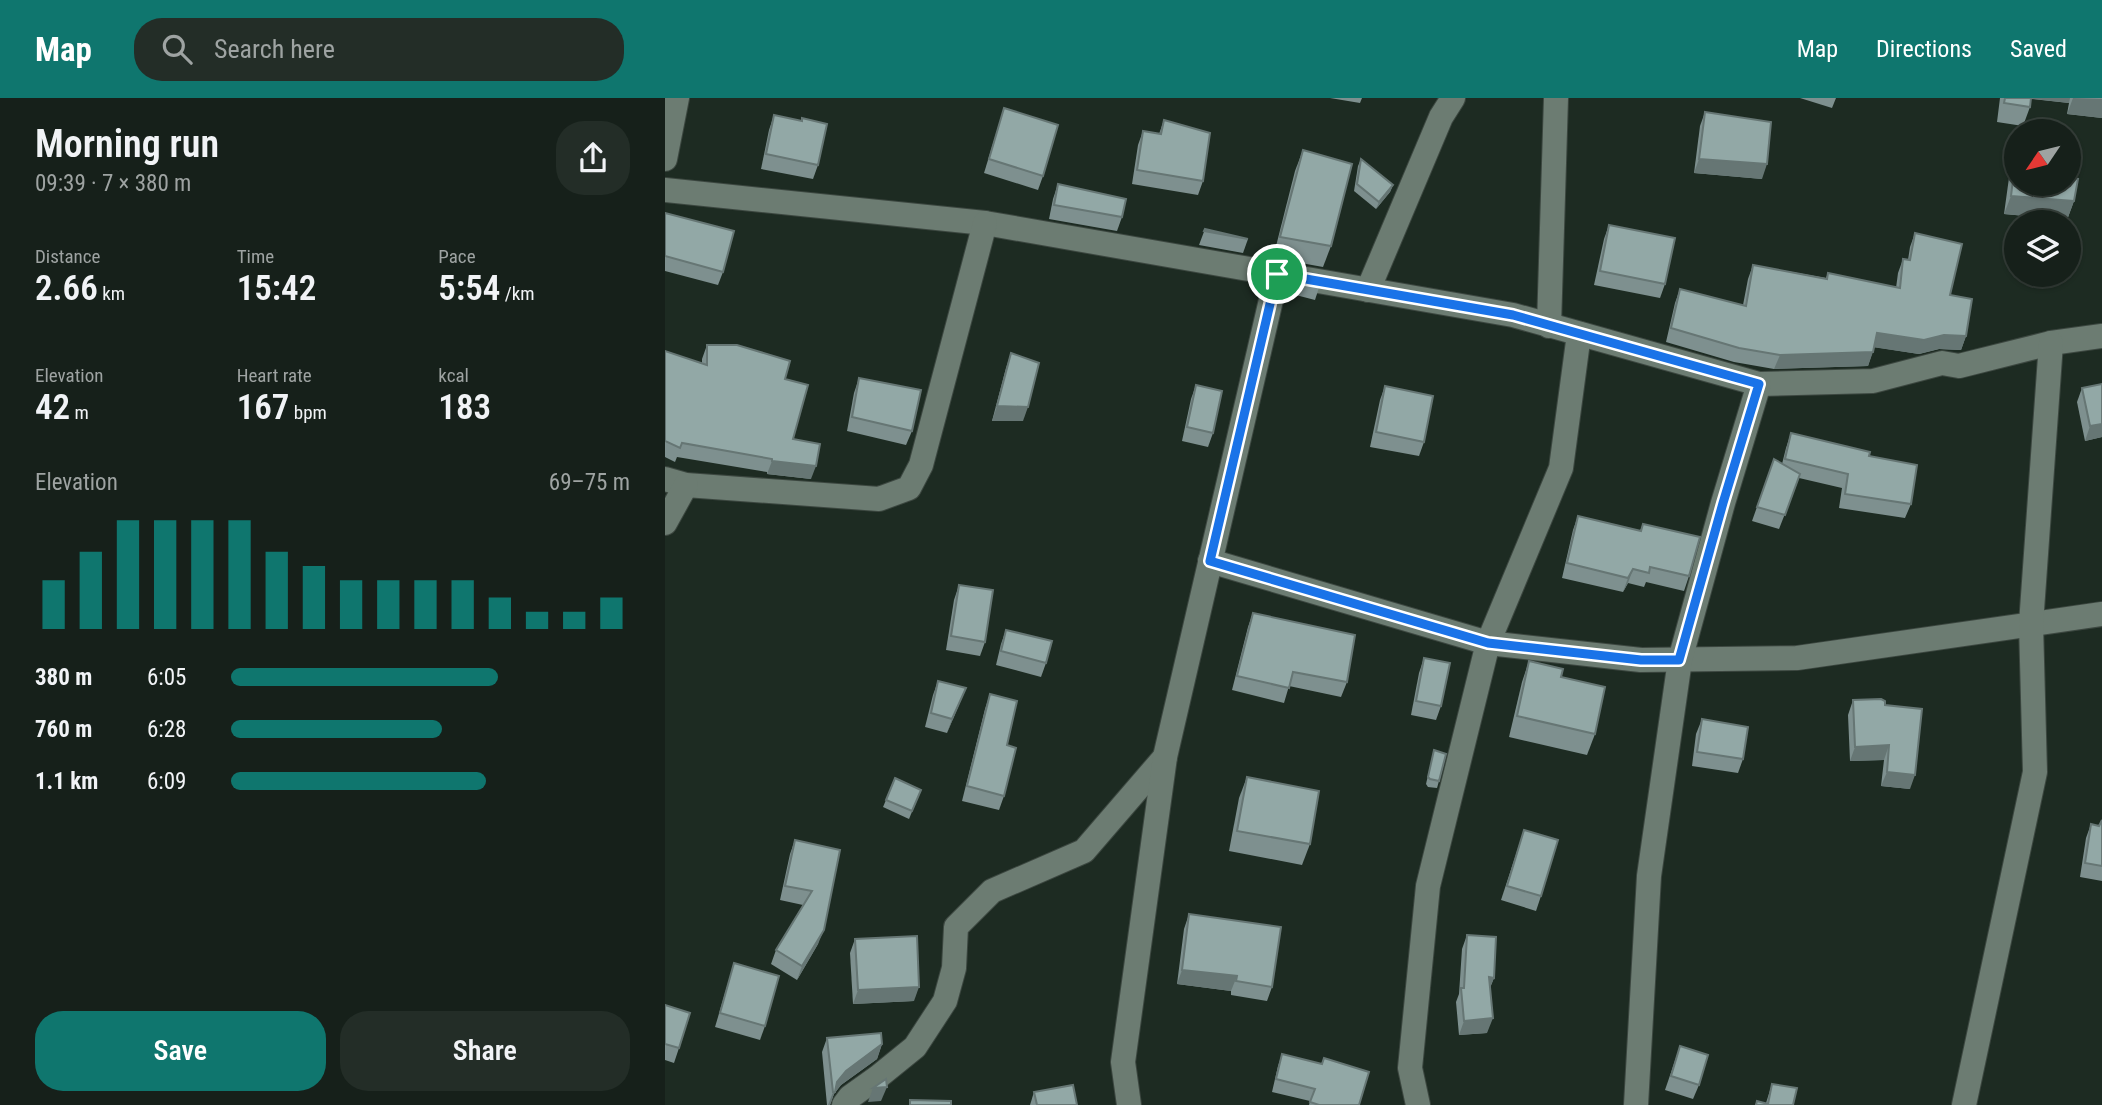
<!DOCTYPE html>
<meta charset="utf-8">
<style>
body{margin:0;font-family:"Roboto Condensed",sans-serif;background:#232d27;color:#f1f3f6;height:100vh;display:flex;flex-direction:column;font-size:26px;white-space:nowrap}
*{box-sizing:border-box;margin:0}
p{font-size:23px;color:#9ea3a2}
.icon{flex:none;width:38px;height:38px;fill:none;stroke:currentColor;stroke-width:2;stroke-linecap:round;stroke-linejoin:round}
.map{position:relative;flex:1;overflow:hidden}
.sheet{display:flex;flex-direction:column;background:#16201a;width:665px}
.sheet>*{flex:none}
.needle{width:46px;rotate:235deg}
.fabs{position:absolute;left:1339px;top:21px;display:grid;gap:14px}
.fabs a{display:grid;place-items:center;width:77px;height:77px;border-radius:50%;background:#16201a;box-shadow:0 2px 5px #0004,0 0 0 2px #353e39;font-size:35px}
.pin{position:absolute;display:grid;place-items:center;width:60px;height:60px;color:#fff;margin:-30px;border:4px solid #fff;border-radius:50%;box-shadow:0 2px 7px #0007}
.round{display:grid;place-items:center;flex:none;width:74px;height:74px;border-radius:28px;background:#232d27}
.summary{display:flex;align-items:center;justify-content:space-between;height:119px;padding:0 35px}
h1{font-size:38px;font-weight:600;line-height:52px}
.metrics{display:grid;grid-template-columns:repeat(3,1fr);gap:10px;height:119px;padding:7px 35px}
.metrics div{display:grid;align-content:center}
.metrics b{font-size:35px;font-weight:600}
.metrics small{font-size:19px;font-weight:400}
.metrics p{font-size:19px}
.chart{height:196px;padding:14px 35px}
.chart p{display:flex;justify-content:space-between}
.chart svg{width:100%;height:126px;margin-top:7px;stroke:#0f766e;stroke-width:6}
.primary-button{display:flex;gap:14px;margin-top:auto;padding:14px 35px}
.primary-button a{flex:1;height:80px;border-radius:28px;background:#0f766e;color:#fff;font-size:28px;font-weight:600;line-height:80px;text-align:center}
.primary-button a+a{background:#232d27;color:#f1f3f6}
ul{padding:0 35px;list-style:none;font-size:23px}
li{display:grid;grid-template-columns:112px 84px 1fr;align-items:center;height:52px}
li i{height:18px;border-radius:9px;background:#0f766e}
header{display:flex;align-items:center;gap:42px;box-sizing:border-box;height:98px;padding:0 35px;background:#0f766e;color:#fff}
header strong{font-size:33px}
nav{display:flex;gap:38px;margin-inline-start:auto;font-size:24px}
.search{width:490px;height:63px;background:#232d27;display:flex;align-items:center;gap:18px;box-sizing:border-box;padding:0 24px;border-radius:28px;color:#9ea3a2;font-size:26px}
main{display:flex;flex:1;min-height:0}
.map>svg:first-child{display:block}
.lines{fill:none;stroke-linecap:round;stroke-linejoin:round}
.minor-casing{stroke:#3c4740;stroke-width:26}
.minor{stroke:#6c7c72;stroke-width:24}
.wall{fill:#7e908f}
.shaded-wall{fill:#667674}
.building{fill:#92a8a6;stroke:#667674;stroke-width:2}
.route-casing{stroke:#fff;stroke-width:14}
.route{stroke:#1a73e8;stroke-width:9}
</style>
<header>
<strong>Map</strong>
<div class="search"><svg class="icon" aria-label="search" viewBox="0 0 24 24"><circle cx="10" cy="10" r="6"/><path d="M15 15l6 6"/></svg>Search here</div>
<nav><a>Map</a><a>Directions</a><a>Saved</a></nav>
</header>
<main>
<section class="sheet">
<div class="summary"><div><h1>Morning run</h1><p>09:39 · 7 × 380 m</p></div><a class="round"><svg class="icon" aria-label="share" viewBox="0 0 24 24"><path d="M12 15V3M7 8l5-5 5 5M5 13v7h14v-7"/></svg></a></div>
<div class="metrics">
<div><p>Distance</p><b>2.66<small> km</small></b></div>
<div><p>Time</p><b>15:42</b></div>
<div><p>Pace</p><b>5:54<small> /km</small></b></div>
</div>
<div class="metrics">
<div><p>Elevation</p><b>42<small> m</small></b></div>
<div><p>Heart rate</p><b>167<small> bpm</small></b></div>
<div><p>kcal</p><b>183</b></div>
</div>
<div class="chart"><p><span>Elevation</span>69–75 m</p>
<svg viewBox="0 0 160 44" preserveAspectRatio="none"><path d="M5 44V27M15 44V17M25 44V6M35 44V6M45 44V6M55 44V6M65 44V17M75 44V22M85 44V27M95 44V27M105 44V27M115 44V27M125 44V33M135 44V38M145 44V38M155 44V33"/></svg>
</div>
<ul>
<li><b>380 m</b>6:05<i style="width:67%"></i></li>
<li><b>760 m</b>6:28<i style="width:53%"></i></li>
<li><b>1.1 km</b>6:09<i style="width:64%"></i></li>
</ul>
<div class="primary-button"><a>Save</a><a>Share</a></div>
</section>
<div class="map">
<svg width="1437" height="1007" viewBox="0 0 1437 1007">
<rect width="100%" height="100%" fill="#1d2b22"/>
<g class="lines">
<defs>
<g id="minor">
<polyline points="0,61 12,0"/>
<polyline points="0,92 320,125 848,217 1094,286 1208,283 1277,265 1294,268 1386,245 1437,238"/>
<polyline points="703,192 776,19 788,0"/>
<polyline points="884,228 891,0"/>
<polyline points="0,381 21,387 214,401 244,390 256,367 320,125"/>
<polyline points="0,425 21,387"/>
<polyline points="545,463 823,545 976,562 1132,560 1437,516"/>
<polyline points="179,1007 185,999 213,979 250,949 280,903 289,870 291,829 327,793 419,753 500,659"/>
<polyline points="464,1007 458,964 500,659 612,176"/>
<polyline points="753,1007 745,970 763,788 823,545 896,370 914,236"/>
<polyline points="971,1007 984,778 1015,562 1058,405 1094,286"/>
<polyline points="1299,1007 1370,674 1366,526 1386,245"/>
</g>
</defs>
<use href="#minor" class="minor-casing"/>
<use href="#minor" class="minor"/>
</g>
<g class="wall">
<polygon points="665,0 697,0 695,5"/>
<polygon points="1135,0 1171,0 1167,10"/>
<polygon points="1335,0 1437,0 1437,20 1402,16 1404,5 1366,1 1365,9 1358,28 1332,24"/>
<polygon points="339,10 378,78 373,92 319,75"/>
<polygon points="1040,14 1097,81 1029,75 1035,28"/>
<polygon points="109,17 136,23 153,67 148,81 96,71 104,32"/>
<polygon points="499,22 538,83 533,97 467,86 473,47 478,33 494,36"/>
<polygon points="1351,46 1351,86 1409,103 1402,122 1339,116 1347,58"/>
<polygon points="638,52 666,148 658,169 608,160 630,73"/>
<polygon points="696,61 728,87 725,94 711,111 689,93 693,68"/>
<polygon points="393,86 457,119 452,133 384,121 388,101"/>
<polygon points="0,115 58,174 53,187 0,173"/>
<polygon points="944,127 1000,186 995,200 929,187 939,141"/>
<polygon points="540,131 583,141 578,155 534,147"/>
<polygon points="1250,135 1285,197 1301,238 1296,252 1274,251 1254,256 1209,249 1203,268 1109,271 1069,264 1001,244 1010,205 1015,191 1078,207 1083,181 1088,167 1161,180 1163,175 1231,190 1233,175 1238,161 1243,162 1245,149"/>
<polygon points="631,172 658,177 650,202 623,195"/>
<polygon points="42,247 120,281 128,341 146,381 102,376 102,374 12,359 10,364 0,359 0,253 37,265 37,261"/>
<polygon points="346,255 358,323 327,323 341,270"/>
<polygon points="194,280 247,333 241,347 182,333 189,295"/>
<polygon points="1437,286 1437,339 1420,343 1412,304 1417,290"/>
<polygon points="531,287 548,335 543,349 517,343 526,301"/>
<polygon points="720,288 759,344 754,358 705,349 715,302"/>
<polygon points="1126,335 1204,358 1246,406 1240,420 1174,410 1177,390 1134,380 1114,431 1087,423 1109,361 1117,366 1121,350"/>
<polygon points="913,418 975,433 978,426 1024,478 1019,493 981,484 979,489 963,485 958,494 897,480 908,432"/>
<polygon points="294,487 320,544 315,558 281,552 289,502"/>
<polygon points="588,515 682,584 676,599 624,588 619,605 567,592 583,529"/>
<polygon points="341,532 381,565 376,579 331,567 336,546"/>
<polygon points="759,560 776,608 771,622 746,617 754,575"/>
<polygon points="864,563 896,579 930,636 922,657 844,639 857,584"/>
<polygon points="273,583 295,604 282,635 260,629 268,597"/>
<polygon points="325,596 342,647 339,698 334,712 297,703 320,611"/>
<polygon points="1188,602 1220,607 1245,691 1216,688 1219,662 1185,663 1183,617"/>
<polygon points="1037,621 1078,661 1073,675 1027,668 1031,636"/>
<polygon points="769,652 774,683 772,690 763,689 761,686"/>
<polygon points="582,679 645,746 637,767 564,753 574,700"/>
<polygon points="256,692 244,721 218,709 221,702"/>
<polygon points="1437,722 1437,783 1415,779 1421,740 1426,726 1434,728"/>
<polygon points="859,732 876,798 871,813 836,802"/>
<polygon points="130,742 175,752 153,846 132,882 106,866 111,852 138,807 115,802 125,756"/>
<polygon points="524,816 607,889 602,903 566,897 566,893 512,886 519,831"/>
<polygon points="802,837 829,880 825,890 822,935 794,937 791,904 794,896 797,851"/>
<polygon points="190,841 249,903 188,906 185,855"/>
<polygon points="69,865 100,928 95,942 50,929"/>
<polygon points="0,907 14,950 9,965 0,962"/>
<polygon points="162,940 217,946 212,961 176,987 169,996 165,1007 162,1007 157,954"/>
<polygon points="1015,948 1034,987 1028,1001 1000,992"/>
<polygon points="617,956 694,1007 644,1007 645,1003 607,994 613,968"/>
<polygon points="1107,986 1128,1007 1090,1007 1092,1003 1101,1005"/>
<polygon points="369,994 412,1007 365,1007"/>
</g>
<g class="shaded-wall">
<polygon points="1361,0 1405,0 1404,5"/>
<polygon points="1408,0 1437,1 1437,20 1402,16"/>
<polygon points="1034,61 1102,66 1097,81 1029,75"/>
<polygon points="728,87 725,94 711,111 714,104"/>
<polygon points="1346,98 1409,103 1402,122 1339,116"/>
<polygon points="1212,235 1279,237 1301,238 1296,252 1274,251 1254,256 1207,249"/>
<polygon points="1208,254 1203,268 1109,271 1115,257"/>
<polygon points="332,308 363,309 358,323 327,323"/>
<polygon points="1437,326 1437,339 1420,343 1425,328"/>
<polygon points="107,363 151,368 146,381 102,376"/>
<polygon points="968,471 963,485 958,494 963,480"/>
<polygon points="301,590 295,604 282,635 287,621"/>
<polygon points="1224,647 1219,662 1185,663 1190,649"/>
<polygon points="1222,674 1250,677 1245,691 1216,688"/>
<polygon points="159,832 153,846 132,882 137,868"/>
<polygon points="517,872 572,878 566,893 512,886"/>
<polygon points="824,879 829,880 823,894"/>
<polygon points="254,889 249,903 188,906 193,892"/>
<polygon points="828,920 822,935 794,937 799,923"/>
<polygon points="217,946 212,961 176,987 169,996 165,1007 163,1007 172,984 181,973"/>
<polygon points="222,989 216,1003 203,1004 208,990"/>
</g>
<g class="building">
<polygon points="1340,0 1366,0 1365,9 1339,5"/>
<polygon points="339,10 393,27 378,78 324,61"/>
<polygon points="1040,14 1106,24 1102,66 1034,61"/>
<polygon points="109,17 137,23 137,20 162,26 153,67 101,56"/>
<polygon points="499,22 545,35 538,83 472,72 478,33 496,36"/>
<polygon points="638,52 687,66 666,148 615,139"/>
<polygon points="1351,57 1351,86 1404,86 1404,80 1413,81 1409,103 1346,98"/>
<polygon points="696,61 728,87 714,104 692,86"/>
<polygon points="393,86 461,101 457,119 389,107"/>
<polygon points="0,115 69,133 58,174 0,158"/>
<polygon points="944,127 1010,140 1000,186 935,173"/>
<polygon points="540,131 583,141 539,133"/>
<polygon points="1250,135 1297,146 1285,197 1307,201 1301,238 1279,237 1259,242 1212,235 1208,254 1115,257 1074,250 1006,230 1015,191 1081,208 1088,167 1162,181 1163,175 1235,190 1238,161 1245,162"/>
<polygon points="631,172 658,177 657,181 631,174"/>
<polygon points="42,247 72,247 125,263 120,281 143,287 128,341 155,346 151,368 107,363 107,361 17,345 15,350 0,343 0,253 42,267"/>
<polygon points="346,255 374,265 363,309 332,308"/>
<polygon points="194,280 256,292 247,333 187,319"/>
<polygon points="1437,286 1437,326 1425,328 1417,290"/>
<polygon points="531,287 557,293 548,335 522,329"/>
<polygon points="720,288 768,298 759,344 711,334"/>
<polygon points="1126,335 1205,354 1204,358 1252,367 1246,406 1180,396 1183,376 1120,361"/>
<polygon points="1109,361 1135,376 1120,417 1092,409"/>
<polygon points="913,418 976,433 978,426 1035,439 1024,478 985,469 984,475 968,471 963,480 902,465"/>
<polygon points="294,487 328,492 320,544 286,538"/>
<polygon points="588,515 690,537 682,584 628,574 624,590 572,578"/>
<polygon points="341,532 387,543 381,565 336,553"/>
<polygon points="759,560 785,565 776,608 751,603"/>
<polygon points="864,563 898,571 896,579 940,589 930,636 852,618"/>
<polygon points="273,583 301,590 287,621 266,615"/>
<polygon points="325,596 352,603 342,647 351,650 339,698 302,688"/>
<polygon points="1216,601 1220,603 1220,607 1257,611 1250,677 1222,674 1224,647 1190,649 1188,602"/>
<polygon points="1037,621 1083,629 1078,661 1032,654"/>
<polygon points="769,652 781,656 774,683 765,681 763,679"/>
<polygon points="582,679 654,693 645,746 572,733"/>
<polygon points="230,680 256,692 247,713 221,702"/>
<polygon points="1437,722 1437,768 1420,765 1426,726 1434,728"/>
<polygon points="859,732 893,742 876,798 842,788"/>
<polygon points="130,742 175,752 159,832 137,868 111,852 147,793 120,788"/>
<polygon points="524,816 616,829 607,889 571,883 572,878 517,872"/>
<polygon points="802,837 831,839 829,880 824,879 828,920 799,923 796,890 799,890"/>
<polygon points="252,838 254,889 193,892 190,841"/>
<polygon points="69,865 114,878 100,928 55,915"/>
<polygon points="0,907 25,915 14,950 0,946"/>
<polygon points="216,935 217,946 181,973 172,984 170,994 168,994 162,940"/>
<polygon points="1015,948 1043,957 1034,987 1006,978"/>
<polygon points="617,956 657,966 659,960 704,974 694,1007 654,1007 645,1004 650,991 611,981"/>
<polygon points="221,981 222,989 208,990"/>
<polygon points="1107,986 1132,990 1128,1007 1091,1007 1092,1003 1103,1006"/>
<polygon points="408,987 412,1007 372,1007 369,994"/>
<polygon points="245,1002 286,1003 286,1007 245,1007"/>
</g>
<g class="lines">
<defs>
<polygon id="route" points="612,176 848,217 1094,286 1058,405 1014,562 976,562 823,545 545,463"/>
</defs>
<use href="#route" class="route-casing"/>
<use href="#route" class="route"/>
</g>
</svg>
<div class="fabs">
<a><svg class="needle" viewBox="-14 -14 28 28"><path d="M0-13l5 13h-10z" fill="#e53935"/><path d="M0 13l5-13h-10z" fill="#9ea3a2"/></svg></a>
<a><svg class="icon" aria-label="layers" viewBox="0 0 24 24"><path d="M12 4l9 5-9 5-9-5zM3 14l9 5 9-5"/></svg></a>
</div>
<div class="pin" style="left:612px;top:176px;background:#1e9e55"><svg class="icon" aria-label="arrive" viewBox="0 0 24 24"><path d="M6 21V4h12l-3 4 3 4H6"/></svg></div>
</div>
</main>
